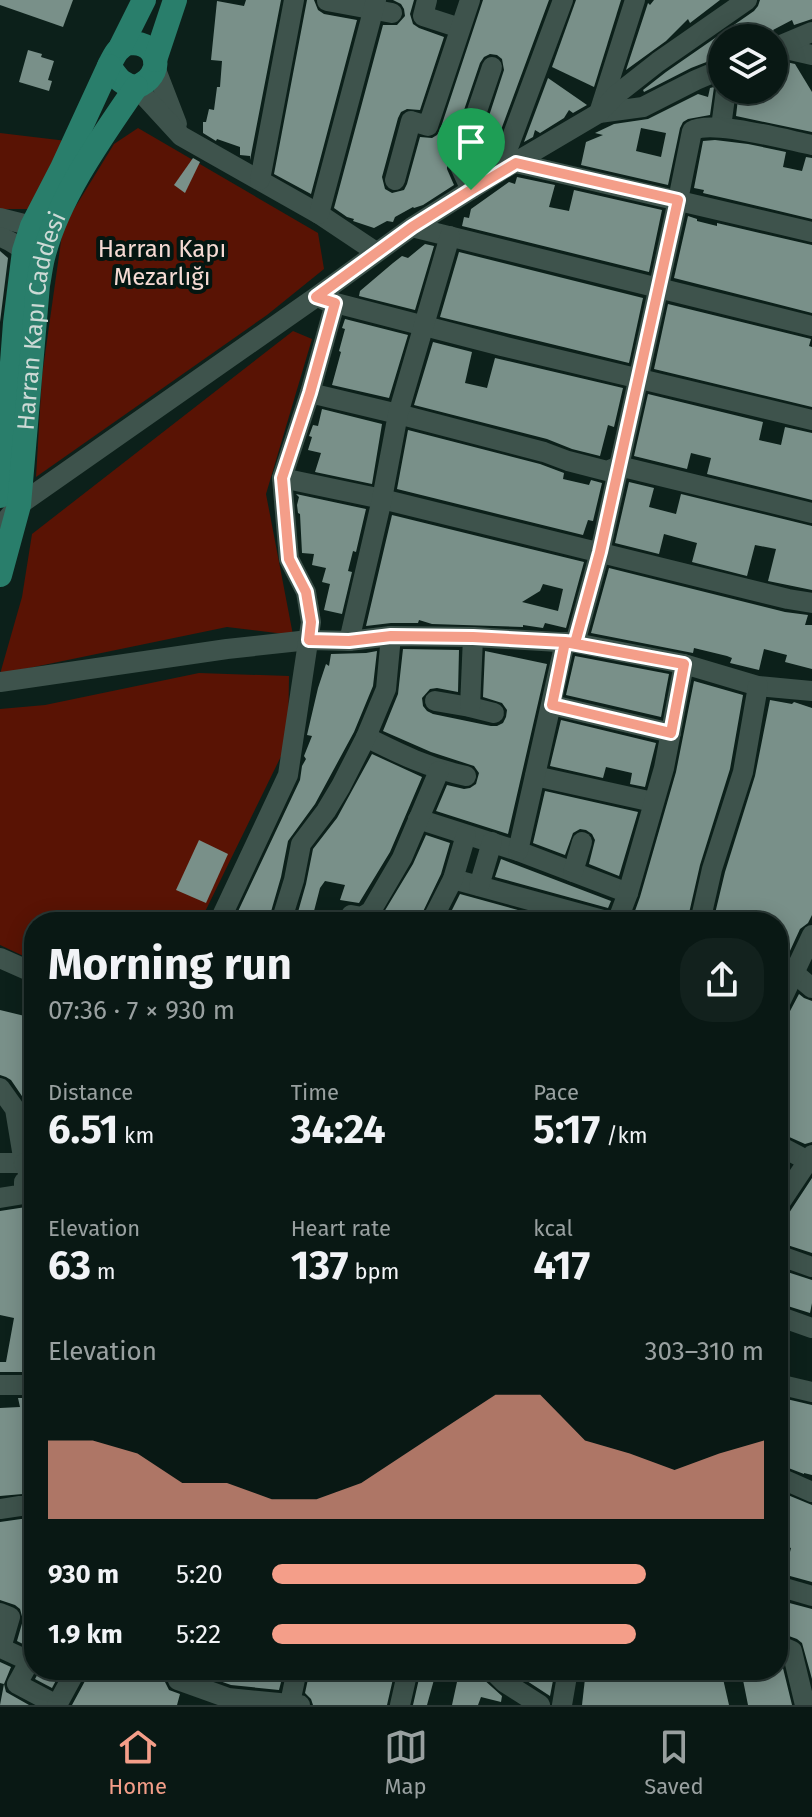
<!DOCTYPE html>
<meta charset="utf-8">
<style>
body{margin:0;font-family:"Fira Sans",sans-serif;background:#12211d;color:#f1f3f6;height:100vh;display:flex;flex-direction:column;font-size:30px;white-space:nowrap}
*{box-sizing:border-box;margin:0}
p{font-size:26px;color:#99a0a0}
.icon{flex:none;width:44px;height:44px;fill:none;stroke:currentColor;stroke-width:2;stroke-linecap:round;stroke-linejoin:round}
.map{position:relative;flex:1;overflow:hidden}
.sheet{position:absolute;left:24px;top:912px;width:764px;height:768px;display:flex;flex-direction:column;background:#091814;border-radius:32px;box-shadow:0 4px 20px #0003,0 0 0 2px #293734}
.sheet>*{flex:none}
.tools{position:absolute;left:708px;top:24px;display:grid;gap:16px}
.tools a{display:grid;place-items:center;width:80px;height:80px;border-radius:50%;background:#091814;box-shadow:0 4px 20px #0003,0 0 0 2px #293734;font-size:40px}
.pin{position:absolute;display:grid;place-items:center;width:68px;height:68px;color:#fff;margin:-82px -34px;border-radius:50% 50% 50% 0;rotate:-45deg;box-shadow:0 0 8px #0007}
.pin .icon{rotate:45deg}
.round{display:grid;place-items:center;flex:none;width:84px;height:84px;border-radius:32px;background:#12211d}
.head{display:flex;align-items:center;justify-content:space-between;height:136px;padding:0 24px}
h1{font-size:44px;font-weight:700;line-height:60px}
.stats{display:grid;grid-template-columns:repeat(3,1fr);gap:12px;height:136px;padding:8px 24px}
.stats div{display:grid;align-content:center}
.stats b{font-size:40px;font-weight:700}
.stats small{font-size:22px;font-weight:400}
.stats p{font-size:22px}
.chart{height:224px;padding:16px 24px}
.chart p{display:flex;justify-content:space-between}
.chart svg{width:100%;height:144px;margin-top:8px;fill:#f49e89;opacity:.7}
ul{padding:0 24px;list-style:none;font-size:26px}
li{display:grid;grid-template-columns:128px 96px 1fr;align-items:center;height:60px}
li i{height:20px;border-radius:10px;background:#f49e89}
.tabs{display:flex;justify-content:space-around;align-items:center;height:112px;border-top:2px solid #293734;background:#091814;font-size:22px;color:#99a0a0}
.tabs a{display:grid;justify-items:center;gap:4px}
.tabs .active{color:#f49e89}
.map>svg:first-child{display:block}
.green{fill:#591304}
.building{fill:#799089;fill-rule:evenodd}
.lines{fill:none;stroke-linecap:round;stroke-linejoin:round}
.minor{stroke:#3e534c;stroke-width:20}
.major{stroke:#297e6b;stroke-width:24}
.route-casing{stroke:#fff;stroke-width:16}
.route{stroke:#f49e89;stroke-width:10}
.labels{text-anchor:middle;stroke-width:8;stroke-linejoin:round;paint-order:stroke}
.park-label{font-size:24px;fill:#f5dad3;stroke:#041611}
.street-label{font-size:24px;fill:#ccd9d5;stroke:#041611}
</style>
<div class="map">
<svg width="812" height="1705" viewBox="0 0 812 1705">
<rect width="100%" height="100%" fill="#0c201a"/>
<g class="green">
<polygon points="138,128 318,233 324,269 267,315 36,477 42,376 63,227 114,144"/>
<polygon points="0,133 67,141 32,209 0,209"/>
<polygon points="293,331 312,339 266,494 293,635 227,627 0,674 22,597 32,534"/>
<polygon points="199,673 289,676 288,742 200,922 34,922 34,961 0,945 0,709 45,705"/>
</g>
<g class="building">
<polygon points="0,0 73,0 63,27 0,5"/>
<polygon points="246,0 281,0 250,160 250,156 240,155 240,147 217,139 216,141 203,133 203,122 206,122 209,109 214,110 217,87 220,87 222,61 211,60 217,1 244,6"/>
<polygon points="307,0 314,0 318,10 324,14 357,20 311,194 274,174"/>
<polygon points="393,0 414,0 410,14 413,24 419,28 444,37 420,110 407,109 401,112 398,118 382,177 385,189 392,193 404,190 407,184 420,137 432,138 437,135 440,130 483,0 549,0 491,157 484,155 481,164 474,162 504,70 502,59 497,55 490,54 484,57 480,63 447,160 447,169 454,185 423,205 414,208 413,207 395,217 393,222 387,221 374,228 353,221 354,219 347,217 334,208 383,25 397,25 405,16 404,9 401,4"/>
<polygon points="576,0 621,0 594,87 552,67"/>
<polygon points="654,0 720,0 690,23 688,19 666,41 626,70 648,3 650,5"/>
<polygon points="760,0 812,0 812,19 794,25 792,20 773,30 775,33 766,38 745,38 742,33 739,36 738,34 731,38 722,38 722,56 691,68 644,92 643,90 666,72 754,11 758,6"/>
<polygon points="28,50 42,54 41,57 54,61 48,80 52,81 49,91 19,82"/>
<polygon points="777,60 795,64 812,92 812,132 736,116 739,90 762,93 763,90 774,90 774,75"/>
<polygon points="548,78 587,105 573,113 569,110 564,118 540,133 535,130 533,137 524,142"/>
<path d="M714,87l-4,28 -22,4 -5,3 -3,6 -12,57 -87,-20 5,-23 17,-7 -8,-2 19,-9 34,-5 50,-25 10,3 2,-9zM641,128l25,5 -5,24 -25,-6z"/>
<polygon points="715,140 748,144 786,152 783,167 802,171 806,157 812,158 812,219 703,193 704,190 694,188 703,141"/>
<polygon points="193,158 200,162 185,193 174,185"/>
<polygon points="517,177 555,185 549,207 569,211 574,190 662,210 649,272 462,226 464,217 469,218 471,209 509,182 515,184"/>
<polygon points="688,216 697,219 697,221 717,226 717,223 812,245 812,313 674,278"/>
<polygon points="425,244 434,246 415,310 359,296 360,291 393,263 402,256 408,258"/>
<polygon points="0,251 8,258 0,322"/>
<polygon points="459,252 643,298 629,363 440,317"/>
<polygon points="668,304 811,339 809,346 812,347 812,407 654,369"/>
<polygon points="345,319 408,335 389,398 332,385 341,352 339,351 345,329 342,328"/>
<polygon points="433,342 472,352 465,383 487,388 495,358 623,388 614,427 608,425 600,456 572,449 547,439 414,405"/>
<polygon points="648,394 763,422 759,440 781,445 785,427 812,433 812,500 707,474 711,458 691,453 687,469 634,456"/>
<polygon points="322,409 382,424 372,484 315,472 321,453 308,450 312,437 309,436 313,425 318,426"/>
<polygon points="408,430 540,464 564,473 563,479 589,485 591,480 602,483 593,521 588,520 583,535 397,489"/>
<polygon points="629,482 654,488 649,507 676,514 681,494 812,526 812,590 768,581 776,549 755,545 747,576 692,562 697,543 664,534 659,554 615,543"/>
<polygon points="296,494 366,509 356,552 353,551 348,571 352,572 342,614 324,610 330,584 322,582 326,568 312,565 314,554 302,553 300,514 298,513 297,505 299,497"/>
<path d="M392,515l192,47 -18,66 -21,-5 -2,5 -20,-3v2l-91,-3 -13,-4 -1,3h-27l-25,3zM543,584l20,5 -5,22 -36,-9 18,-11z"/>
<polygon points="609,568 785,612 808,615 805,625 812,625 812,669 785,662 787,655 764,649 759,670 730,663 732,658 727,656 694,648 693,653 591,633"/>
<polygon points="403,649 459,650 458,692 437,688 430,689 422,698 423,706 427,711 433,714 491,726 497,726 503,723 506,717 507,710 502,703 483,697 485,651 547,664 508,834 436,811 447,785 464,789 470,788 476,784 479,773 474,766 431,752 383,731 398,694"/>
<polygon points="377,651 373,686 354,732 315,804 288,841 281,877 268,922 233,922 300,780 302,766 306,759 304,756 312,736 307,735 318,688 326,664 329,666 331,654 366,653"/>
<polygon points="575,656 669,674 661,717 566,695"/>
<polygon points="694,681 743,695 730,769 700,865 687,922 631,922 640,897 676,772"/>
<polygon points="770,700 792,704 794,702 812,708 812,915 808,923 800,929 789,953 778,948 778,922 713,922 725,872 755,776"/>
<polygon points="561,720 656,743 645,787 630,784 632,773 606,767 603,778 550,766"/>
<polygon points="372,754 422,777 390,852 359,903 340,900 345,885 325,881 320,888 314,911 336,917 335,922 297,922 297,919 296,919 306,884 313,849 337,818"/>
<polygon points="545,791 638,812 619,876 589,864 595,840 592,834 586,830 580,829 573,833 565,855 533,843"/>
<polygon points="426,835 450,843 441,874 418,922 378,922 413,864"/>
<polygon points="199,840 228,854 206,903 176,890"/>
<polygon points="501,859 611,901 608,908 495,877"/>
<polygon points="460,894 561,922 446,922"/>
<polygon points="799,994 804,998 812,1001 812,1142 805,1144 778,1132 778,1020 785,1018 789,1013"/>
<polygon points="0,1010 33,1018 27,1040 34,1042 34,1061 29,1087 34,1088 34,1144 26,1102 11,1080 6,1077 0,1075"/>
<polygon points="812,1178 812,1253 778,1242 778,1219 784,1217 789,1213"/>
<polygon points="34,1202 34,1303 31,1329 34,1330 34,1372 0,1372 0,1362 6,1362 14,1318 0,1315 0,1211 26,1207"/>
<polygon points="778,1269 812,1280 812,1303 810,1313 778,1303"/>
<polygon points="778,1397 812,1405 812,1475 804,1473 804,1474 778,1464"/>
<polygon points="18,1398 34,1398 34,1493 0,1496 0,1408 20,1407"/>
<polygon points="778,1491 812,1505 812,1582 779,1573 781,1567 786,1568 791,1548 778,1544"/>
<polygon points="21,1519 34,1519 34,1640 25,1645 17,1641 23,1620 20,1609 15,1605 0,1600 0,1522"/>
<polygon points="778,1600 812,1609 812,1679 802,1643 797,1639 778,1632 778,1617 781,1606 778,1605"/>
<polygon points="778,1659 781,1660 792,1705 748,1705 741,1670 778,1670"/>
<polygon points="0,1662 11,1667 4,1684 6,1692 29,1705 0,1705 4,1684 0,1683"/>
<polygon points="40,1670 61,1671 52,1688 35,1679"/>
<polygon points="91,1670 151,1670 158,1679 160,1678 165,1682 169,1690 180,1694 177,1705 72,1705"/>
<polygon points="189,1670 284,1670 279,1690 231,1685"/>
<polygon points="310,1670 395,1670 387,1705 313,1705 311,1699 305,1693"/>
<polygon points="421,1670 479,1670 483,1679 502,1696 501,1702 481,1697 478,1705 452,1705 457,1682 435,1676 427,1705 413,1705"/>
<polygon points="536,1670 555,1670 550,1696 527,1681 528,1674 536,1676"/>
<polygon points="586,1670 721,1670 729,1705 582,1705"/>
</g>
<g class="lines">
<g class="minor">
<polyline points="427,0 423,16 460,28"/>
<polyline points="635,0 599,113 643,107 696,80 722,69"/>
<polyline points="327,1 392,13"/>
<polyline points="777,47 812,55"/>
<polyline points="774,48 812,32"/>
<polyline points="155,67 177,124"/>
<polyline points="136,87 181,136 319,214 376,252"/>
<polyline points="721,127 726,90"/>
<polyline points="516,163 812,232"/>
<polyline points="499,172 563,0"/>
<polyline points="260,180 294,0"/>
<polyline points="395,180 411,121 428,126 470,0"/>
<polyline points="471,190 459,164 492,67"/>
<polyline points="319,214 376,0"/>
<polyline points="0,218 44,229"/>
<polyline points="412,227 812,326"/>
<path d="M0,237c14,4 19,13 35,17"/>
<polyline points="324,300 502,346 812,420"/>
<polyline points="310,393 398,414 544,452 568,461 607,471 619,466 812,513"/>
<polyline points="282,478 382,499 788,599 812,603"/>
<polyline points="0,527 19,505 316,297 412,227 499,172 599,113 616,95 658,62 747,0"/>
<polyline points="349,641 382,499 398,414 450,236"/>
<path d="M575,643l25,-91 78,-352 14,-69c19,-12 95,9 120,14"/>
<polyline points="0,682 227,649 309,640 349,641 391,636 473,637 575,643 684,664 758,686 812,691"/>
<polyline points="435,701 470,707 494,713"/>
<polyline points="552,705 671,733"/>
<polyline points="470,707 473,637"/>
<path d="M366,737c34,17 62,31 100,39"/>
<polyline points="535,776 653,802"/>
<polyline points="418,819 518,851 628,893"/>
<polyline points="518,851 565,642"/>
<polyline points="573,872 582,842"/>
<polyline points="453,879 610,922"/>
<polyline points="479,886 492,842"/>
<polyline points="219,922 288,775 311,622 306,592 289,559 282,478 310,393 335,303"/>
<polyline points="281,922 294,880 301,844 326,811 341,786 366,737 386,689 391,636"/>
<polyline points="348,922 351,915 362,917 371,911 402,858 439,771"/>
<polyline points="431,922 453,879 466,835"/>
<polyline points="617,922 628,893 664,768 684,664"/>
<polyline points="700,922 712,869 743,772 758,686"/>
<polyline points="0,958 34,973"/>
<polyline points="778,961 793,972 812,988"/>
<polyline points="778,1007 812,935"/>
<polyline points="0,1088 15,1109 24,1163 0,1163"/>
<polyline points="778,1145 812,1163"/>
<polyline points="0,1198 24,1194 24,1182 28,1181 28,1172 24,1163"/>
<polyline points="778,1206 812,1155"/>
<polyline points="778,1255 812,1267"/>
<polyline points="778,1316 812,1328"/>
<polyline points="778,1384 812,1392"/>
<polyline points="0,1385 34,1385"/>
<polyline points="778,1477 812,1492"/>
<polyline points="0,1509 20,1506 34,1506"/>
<polyline points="778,1586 812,1596"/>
<polyline points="0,1613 10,1617 1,1648 29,1661"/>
<polyline points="778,1645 792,1651 805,1705"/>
<polyline points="34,1653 17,1684 57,1705"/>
<polyline points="174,1670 178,1680 228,1698 300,1705"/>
<polyline points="492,1670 504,1682 540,1705"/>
<polyline points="290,1703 297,1670"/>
<polyline points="57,1705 76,1670"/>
<polyline points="400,1705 408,1670"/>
<polyline points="562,1705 568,1670"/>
</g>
<g class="major">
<path d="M128,43c33,-2 37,33 8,44 -15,-2 -19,-10 -27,-21 5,-10 8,-18 19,-23z"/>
<polyline points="121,46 144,0"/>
<polyline points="155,60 175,0"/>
<polyline points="0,496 3,481 15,323 24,251 32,226 62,168 109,66"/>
<path id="s1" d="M0,575l19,-70 19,-220c2,-10 3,-21 6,-31 16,-59 57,-116 92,-167"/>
</g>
</g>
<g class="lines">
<defs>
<polyline id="route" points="471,190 412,227 316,297 335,303 310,393 282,478 289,559 306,592 311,622 309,640 349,641 391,636 473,637 565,642 684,664 671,733 552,705 565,642 575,643 600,552 678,200 516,163 471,190"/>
</defs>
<use href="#route" class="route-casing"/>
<use href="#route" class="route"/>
</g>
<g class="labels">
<g class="park-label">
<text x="162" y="257">Harran Kapı<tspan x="162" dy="28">Mezarlığı</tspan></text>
</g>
<g class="street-label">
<text dy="8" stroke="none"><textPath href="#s1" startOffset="258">Harran Kapı Caddesi</textPath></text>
</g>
</g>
</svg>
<div class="tools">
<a><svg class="icon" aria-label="layers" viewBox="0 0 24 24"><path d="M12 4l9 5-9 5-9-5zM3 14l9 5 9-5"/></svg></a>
</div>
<div class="pin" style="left:471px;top:190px;background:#1e9e55"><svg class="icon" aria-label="arrive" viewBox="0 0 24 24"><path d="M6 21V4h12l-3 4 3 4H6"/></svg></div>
<section class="sheet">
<div class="head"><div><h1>Morning run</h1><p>07:36 · 7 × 930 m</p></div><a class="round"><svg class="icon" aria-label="share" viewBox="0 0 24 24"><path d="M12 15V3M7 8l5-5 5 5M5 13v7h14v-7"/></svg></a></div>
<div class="stats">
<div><p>Distance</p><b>6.51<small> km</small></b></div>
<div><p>Time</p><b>34:24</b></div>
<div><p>Pace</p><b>5:17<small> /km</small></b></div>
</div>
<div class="stats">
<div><p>Elevation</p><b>63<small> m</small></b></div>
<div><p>Heart rate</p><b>137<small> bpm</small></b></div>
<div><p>kcal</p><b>417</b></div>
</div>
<div class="chart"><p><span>Elevation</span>303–310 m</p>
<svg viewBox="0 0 160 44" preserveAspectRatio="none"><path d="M0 44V20L10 20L20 24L30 33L40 33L50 38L60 38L70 33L80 24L90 15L100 6L110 6L120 20L130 24L140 29L150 24L160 20V44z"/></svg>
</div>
<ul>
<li><b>930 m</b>5:20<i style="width:76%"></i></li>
<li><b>1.9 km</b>5:22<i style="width:74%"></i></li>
</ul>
</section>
</div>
<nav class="tabs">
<a class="active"><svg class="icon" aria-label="home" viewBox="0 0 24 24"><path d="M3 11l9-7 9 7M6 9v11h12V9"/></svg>Home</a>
<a><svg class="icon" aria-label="map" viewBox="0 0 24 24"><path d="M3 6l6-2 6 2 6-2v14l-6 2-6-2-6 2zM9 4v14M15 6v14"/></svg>Map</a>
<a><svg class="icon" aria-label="saved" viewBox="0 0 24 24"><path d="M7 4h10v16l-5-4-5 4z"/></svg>Saved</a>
</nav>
